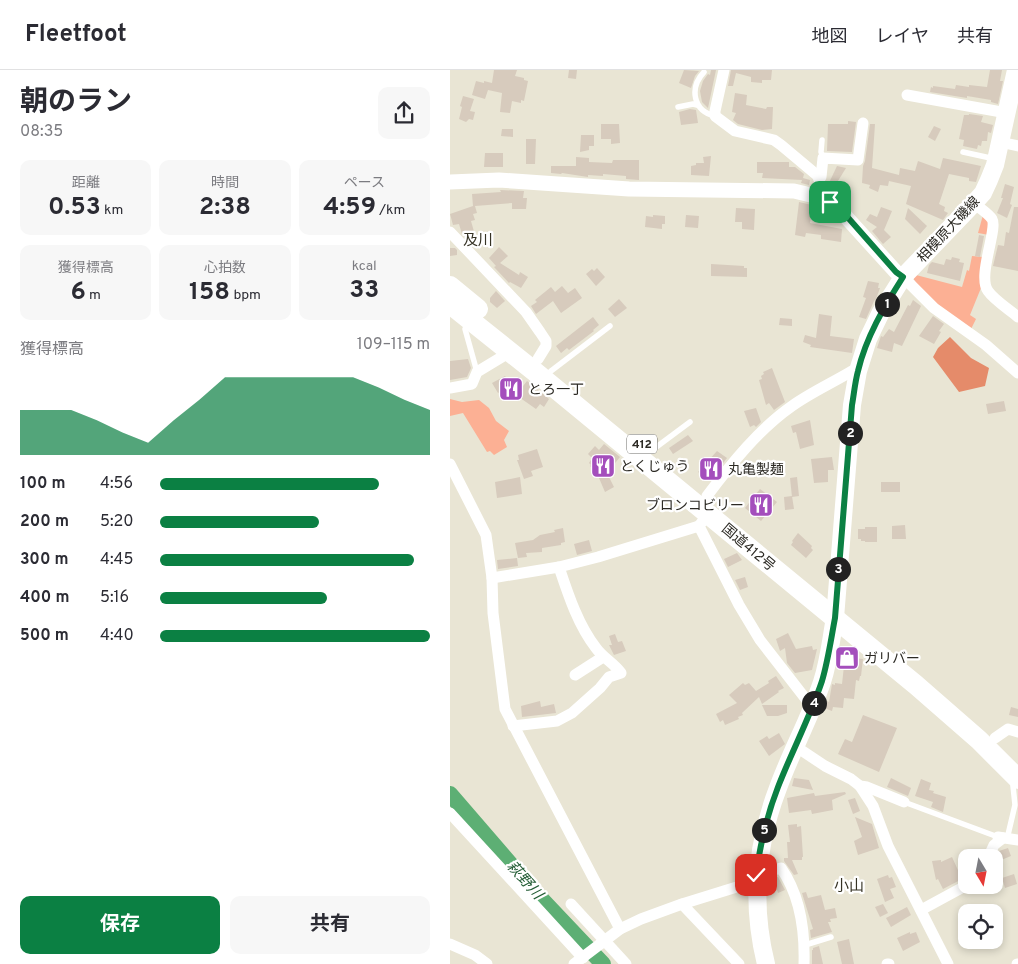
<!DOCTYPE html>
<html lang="ja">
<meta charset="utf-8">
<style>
body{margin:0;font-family:Overpass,"Noto Sans JP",sans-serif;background:#f7f7f7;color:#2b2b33;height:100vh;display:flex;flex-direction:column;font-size:19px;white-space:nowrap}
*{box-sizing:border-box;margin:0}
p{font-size:16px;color:#7c7c81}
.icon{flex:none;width:28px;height:28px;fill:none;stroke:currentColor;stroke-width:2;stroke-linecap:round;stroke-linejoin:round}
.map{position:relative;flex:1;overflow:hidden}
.details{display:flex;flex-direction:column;background:#fff;width:450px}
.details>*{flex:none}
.needle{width:32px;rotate:170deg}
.fabs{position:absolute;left:508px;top:779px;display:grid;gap:10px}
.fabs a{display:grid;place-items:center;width:45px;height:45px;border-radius:10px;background:#fff;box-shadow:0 2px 8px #0003;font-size:25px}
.pin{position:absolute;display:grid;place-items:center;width:42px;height:42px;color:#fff;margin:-21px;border-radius:10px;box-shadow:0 2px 8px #0006}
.km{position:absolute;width:25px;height:25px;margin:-12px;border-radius:50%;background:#222;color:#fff;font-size:14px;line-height:25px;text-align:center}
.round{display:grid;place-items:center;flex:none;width:52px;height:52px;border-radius:10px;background:#f7f7f7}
.headline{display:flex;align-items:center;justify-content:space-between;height:85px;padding:0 20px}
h1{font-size:28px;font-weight:700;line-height:38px}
.figures{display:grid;grid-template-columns:repeat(3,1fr);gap:8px;height:85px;padding:5px 20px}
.figures div{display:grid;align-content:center;border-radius:10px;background:#f7f7f7;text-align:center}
.figures b{font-size:25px;font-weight:700}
.figures small{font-size:14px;font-weight:400}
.figures p{font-size:14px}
.chart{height:140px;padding:10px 20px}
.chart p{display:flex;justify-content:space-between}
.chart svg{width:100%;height:90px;margin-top:5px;fill:#0b8043;opacity:.7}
.button{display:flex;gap:10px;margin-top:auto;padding:10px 20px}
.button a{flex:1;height:58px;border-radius:10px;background:#0b8043;color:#fff;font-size:20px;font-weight:700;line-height:58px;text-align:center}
.button a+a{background:#f7f7f7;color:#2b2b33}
ul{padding:0 20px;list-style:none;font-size:16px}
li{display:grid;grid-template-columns:80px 60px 1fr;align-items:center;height:38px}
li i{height:12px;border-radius:6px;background:#0b8043}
header{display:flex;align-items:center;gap:30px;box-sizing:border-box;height:70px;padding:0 25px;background:#fff;border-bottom:1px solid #e1e1e2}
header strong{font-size:24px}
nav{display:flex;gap:28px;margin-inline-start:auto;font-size:18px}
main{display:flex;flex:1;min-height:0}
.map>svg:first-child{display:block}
.green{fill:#fcb094}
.forest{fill:#e58b6a}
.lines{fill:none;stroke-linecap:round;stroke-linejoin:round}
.river{stroke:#5daf74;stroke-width:16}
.building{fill:#d7cbbd}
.lane{stroke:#fff;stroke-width:5.5}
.street{stroke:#fff;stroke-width:11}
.secondary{stroke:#fff;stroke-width:15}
.primary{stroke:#fff;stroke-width:18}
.highway{stroke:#fff;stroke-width:20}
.route-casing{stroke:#fff;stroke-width:10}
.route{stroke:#0b8043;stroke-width:6}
.labels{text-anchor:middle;stroke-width:4.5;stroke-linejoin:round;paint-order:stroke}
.shield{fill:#fff;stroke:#6b6a66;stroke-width:1}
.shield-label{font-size:12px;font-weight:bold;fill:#2c2a24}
.street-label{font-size:14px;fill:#2c2a24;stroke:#fff}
.poi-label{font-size:14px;fill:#2c2a24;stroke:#fff;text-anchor:start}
.neighbourhood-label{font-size:15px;fill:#363325;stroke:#fff}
.water-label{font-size:15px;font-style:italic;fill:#225c34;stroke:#fff}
</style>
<header>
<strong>Fleetfoot</strong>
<nav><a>地図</a><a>レイヤ</a><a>共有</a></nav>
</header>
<main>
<section class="details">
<div class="headline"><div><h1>朝のラン</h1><p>08:35</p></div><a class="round"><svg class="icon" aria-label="share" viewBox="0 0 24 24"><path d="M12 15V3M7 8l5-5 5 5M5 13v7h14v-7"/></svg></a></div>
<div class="figures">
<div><p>距離</p><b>0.53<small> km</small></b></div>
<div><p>時間</p><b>2:38</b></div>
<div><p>ペース</p><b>4:59<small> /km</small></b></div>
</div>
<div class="figures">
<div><p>獲得標高</p><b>6<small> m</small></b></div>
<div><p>心拍数</p><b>158<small> bpm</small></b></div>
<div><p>kcal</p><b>33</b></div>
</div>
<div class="chart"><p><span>獲得標高</span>109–115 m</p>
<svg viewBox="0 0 160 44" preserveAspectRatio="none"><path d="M0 44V22L10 22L20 22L30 27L40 33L50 38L60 27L70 17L80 6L90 6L100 6L110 6L120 6L130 6L140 11L150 17L160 22V44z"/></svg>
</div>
<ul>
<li><b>100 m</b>4:56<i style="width:81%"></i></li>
<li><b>200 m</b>5:20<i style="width:59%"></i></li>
<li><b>300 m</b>4:45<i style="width:94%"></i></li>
<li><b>400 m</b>5:16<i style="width:62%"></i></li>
<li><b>500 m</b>4:40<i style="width:100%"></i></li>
</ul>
<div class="button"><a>保存</a><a>共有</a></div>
</section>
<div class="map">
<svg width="568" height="894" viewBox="0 0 568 894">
<rect width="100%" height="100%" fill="#e9e5d4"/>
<g class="green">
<polygon points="533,145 539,150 539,165 528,163"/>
<path d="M522,186l11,1v26l-13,32 6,4 -5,10c-20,-15 -44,-28 -58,-51l3,-3 46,12 5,-17 2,1z"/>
<polygon points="0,329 12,332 29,330 39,338 46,351 59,361 54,370 57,377 44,385 40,381 37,382 13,343 0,346"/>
</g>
<polygon class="forest" points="500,267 521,288 539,298 535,316 509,322 483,287 488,278"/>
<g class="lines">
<polyline class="river" points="0,724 82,819 153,894"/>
</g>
<g class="building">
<polygon points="44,0 67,0 65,6 74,8 74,10 78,11 74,31 71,30 71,33 62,31 60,43 50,42 52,23 38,20 35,29 22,25 26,11 34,13 34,11 42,13"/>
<polygon points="119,0 127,0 126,9 118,8"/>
<polygon points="234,0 249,1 245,6 241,18 229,13"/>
<polygon points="261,0 266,0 258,38 252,32 250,21 253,11 258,4 260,5"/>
<polygon points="281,0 322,0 321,10 312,10 312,13 301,12 301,7 286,3 283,16 278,16"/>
<polygon points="540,0 552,0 550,11 553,11 548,34 541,32 541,30 517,26 517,28 480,22 481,17 483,18 483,16 505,19 506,15 519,17 519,15 537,17"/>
<polygon points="285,23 297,25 296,35 316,39 317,37 323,37 322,59 312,60 288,54 283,50 286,43 282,42"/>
<polygon points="13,26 24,29 20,41 25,42 23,50 19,49 16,52 9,49 12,37 10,36"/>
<polygon points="240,39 246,40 248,53 231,55 229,42"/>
<polygon points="519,44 533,46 531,52 543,55 541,63 538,62 537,71 532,71 531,76 528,75 527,79 513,76 514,70 509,69 514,45 519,45"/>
<polygon points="398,51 406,52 402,82 377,81 378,54 398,54"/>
<polygon points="151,54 169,54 170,73 161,74 161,69 151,69"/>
<polygon points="420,54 425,54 422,98 449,105 450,98 465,101 468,91 490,99 493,88 531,96 526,112 519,111 519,108 499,104 489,134 495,137 494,141 498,143 493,150 456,134 461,116 439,111 438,116 430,115 428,122 419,118 420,115 412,113 413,96 415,91"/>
<polygon points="484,56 491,59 485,71 478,67"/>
<polygon points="52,59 63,59 63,67 51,66"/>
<polygon points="131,65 144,65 144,76 139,76 139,80 130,82"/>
<polygon points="76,69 86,69 85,94 76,94"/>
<polygon points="35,83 53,83 53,97 34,97"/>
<polygon points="261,86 259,106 241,105 241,96 246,95 246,93 254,93 253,87"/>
<polygon points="126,87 139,88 139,92 162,93 163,90 189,90 189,110 176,109 176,106 153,104 153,106 138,105 138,107 112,103 111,104 101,103 101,96 126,96"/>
<polygon points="307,92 339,92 339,97 345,97 354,104 353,108 360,110 359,115 351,113 352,110 312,108 313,103 307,103"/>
<polygon points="387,96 396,98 383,119 378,115"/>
<polygon points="555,114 564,117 560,134 562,135 557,148 547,143 553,128 551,128"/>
<polygon points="50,120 74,121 73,128 77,128 76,139 62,139 62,133 25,136 27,143 23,144 25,150 21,151 25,165 16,168 12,164 9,154 3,155 0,144 23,136 22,124 51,122"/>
<polygon points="349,132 366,136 365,140 362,139 360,153 392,159 391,172 371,169 371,165 356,163 355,167 345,165"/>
<polygon points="431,137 442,141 434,160 441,167 433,174 422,161 427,157 416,150 420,144 427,147"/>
<polygon points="564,137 568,137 568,201 543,196 548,175 554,176 556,162 559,163"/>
<polygon points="286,138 305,139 304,160 292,159 292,152 285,152"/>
<polygon points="458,138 477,156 470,164 455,149"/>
<polygon points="203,145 215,146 215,154 212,154 212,159 195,157 196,146 203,147"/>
<polygon points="236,145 249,146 248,158 235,157"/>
<polygon points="529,165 534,166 530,187 525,186"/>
<polygon points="49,177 58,186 50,193 69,205 70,202 78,207 71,218 60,212 59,213 44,197 46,196 39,188"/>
<polygon points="0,178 5,178 7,180 7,185 0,186"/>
<polygon points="502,187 510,189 509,192 514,193 510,211 477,203 479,195 482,192 494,195 496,189 501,190"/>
<polygon points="261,194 294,196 294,198 297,198 297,207 261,206"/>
<polygon points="147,198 155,207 146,216 136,204 142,199 144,201"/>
<polygon points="418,211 429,213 428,218 430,218 426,229 424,231 416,249 409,247 416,228 413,227"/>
<polygon points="112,216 118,223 125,218 132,228 111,243 103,231 86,244 81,236 87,232 85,230 101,217 105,222"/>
<polygon points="46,221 55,231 47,238 40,232 40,228"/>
<polygon points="169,229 177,238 165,247 158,239"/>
<polygon points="463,230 471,236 452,276 444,273 442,282 427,278 431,266 433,267 439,259 444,262 458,235 460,236"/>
<polygon points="369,244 382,246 380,266 404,269 402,283 360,277 361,275 353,272 355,265 366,268"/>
<polygon points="483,246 494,254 489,261 491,262 484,274 469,266"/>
<polygon points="143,247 149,255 143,260 144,261 119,280 117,278 111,283 106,276"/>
<polygon points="330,248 342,249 342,256 329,255"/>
<polygon points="18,289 21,298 17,307 0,310 0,291"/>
<polygon points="322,298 335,332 324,340 319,333 316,335 309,310 312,309 311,306 314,304 313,302"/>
<polygon points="55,306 61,315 48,323 42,313"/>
<polygon points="77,311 99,329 94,337 90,334 86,339 66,325"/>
<polygon points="554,331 556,341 538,344 536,334"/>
<polygon points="306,338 311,352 306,357 304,355 300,357 294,341"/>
<polygon points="360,350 364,375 350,379 346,362 343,363 341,356"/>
<polygon points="238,365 243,371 223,384 219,378"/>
<polygon points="154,374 170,387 157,403 164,417 155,422 146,401 140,396 141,395 139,393 142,388 138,384 145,376 149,380"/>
<polygon points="87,379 93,397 81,401 83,406 74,409 67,390 69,390 68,385"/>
<polygon points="267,381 277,388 260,410 248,402"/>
<polygon points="382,387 384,400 378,400 378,412 364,413 361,389"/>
<polygon points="70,407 72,424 47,428 45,412"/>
<polygon points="347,407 349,426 342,427 340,408"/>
<rect x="431" y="412" width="19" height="10"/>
<polygon points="310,419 327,432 311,451 295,438"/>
<polygon points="342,426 344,439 335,440 334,427"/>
<polygon points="455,455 456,469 442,469 442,456"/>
<polygon points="415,457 427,457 427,472 415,472 415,471 411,471 411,469 408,469 408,459 415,459"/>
<polygon points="113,458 115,472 111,473 111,475 92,478 92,482 76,483 77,487 68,488 65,473 83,470 90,465 105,462 104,460"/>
<polygon points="348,463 362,476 361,478 363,480 356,488 341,475 343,472 342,471"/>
<polygon points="139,470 142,481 127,485 124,474"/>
<polygon points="287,483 292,490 278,497 274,489"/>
<polygon points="67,488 68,496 48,499 47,490"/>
<polygon points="295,507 298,517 290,520 285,510"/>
<polygon points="338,563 346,579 362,576 363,580 367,579 362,600 345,603 337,593 335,578 330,581 326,569"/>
<polygon points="165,564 168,572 172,571 176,581 164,585 159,575 162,575 159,566"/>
<polygon points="395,587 413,589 411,606 410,606 409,611 406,610 404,629 394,628 393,638 383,637 382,641 374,638 377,631 379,632 382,614 385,615 385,613 392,614"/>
<polygon points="326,606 334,618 328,621 329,622 312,634 309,627 292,643 293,645 288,647 289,649 275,655 273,650 270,652 266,644 287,633 279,625 293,613 295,615 299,613 306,621 319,613 318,611"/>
<polygon points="90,631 91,637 104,634 106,643 72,647 71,636"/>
<polygon points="312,635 337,635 337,643 328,646 317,646"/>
<polygon points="561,637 568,639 568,647 559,645"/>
<polygon points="413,645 447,658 429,702 388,684 395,669 402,672"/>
<polygon points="329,663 335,674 319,686 309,671 317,666 319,669"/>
<polygon points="344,708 359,710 363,720 342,716"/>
<polygon points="441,708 461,718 458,726 437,717"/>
<polygon points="471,709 481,713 479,720 484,721 483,723 496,727 493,742 481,737 483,732 465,726"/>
<polygon points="395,722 396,724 382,730 383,740 362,744 361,740 339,743 337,728 364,723 365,726"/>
<polygon points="405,728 410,741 403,744 398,730"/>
<polygon points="405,747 422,754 429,778 408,785 404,771 412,767"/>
<polygon points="347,754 347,757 351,756 353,787 352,787 352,790 342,790 348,804 344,805 334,791 334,788 338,788 337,772 340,772 338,755"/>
<polygon points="558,778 561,786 544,793 549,781"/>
<polygon points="502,787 512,809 493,819 488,809 486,810 482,791 491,790 491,792"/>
<polygon points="564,804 567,814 555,818 552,808"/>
<polygon points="438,805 439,808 442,807 446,817 440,819 444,828 435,832 427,809"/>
<polygon points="328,807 335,820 328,823 326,816 324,817 321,809"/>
<polygon points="356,822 358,828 371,825 375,840 385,838 387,848 380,849 381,852 378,852 382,862 361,868 360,860 363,859 352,823"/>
<polygon points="433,834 438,843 430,847 425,837"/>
<polygon points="457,837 461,845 441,857 436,848"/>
<polygon points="460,862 460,864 466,862 470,872 453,881 447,868"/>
<polygon points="399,869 404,894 392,894 387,872"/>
<polygon points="369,876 373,894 362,894 362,880 363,880 363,878"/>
</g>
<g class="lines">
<g class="lane">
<path d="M254,2c-15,16 -11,39 11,44"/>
<polyline points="228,37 243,34 247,35"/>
<polyline points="372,70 371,82 373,88"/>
<polyline points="513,82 545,89"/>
<polyline points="18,254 15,259 27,302"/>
<polyline points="101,301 160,256"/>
<polyline points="201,381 240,352"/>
<polyline points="454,732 548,767"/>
<polyline points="557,769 565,735 563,716 566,713"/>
<polyline points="355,875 381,867"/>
</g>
<g class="street">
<polyline points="274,0 265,41 265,46 285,61 324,70 331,75 368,106 371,117 369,127"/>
<polyline points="457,25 557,43"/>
<polyline points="550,72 568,76"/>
<polyline points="369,109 371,107 373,88 408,90 413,53"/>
<path d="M524,133c5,5 14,10 18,16 6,10 -15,57 -4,72 6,9 22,19 30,26"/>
<polyline points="0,162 76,242 90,262 96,271 96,276 88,289"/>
<polyline points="453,207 484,238 536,275 568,303"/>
<polyline points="0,318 22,314 27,302 60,282"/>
<polyline points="0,394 36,465 42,508 43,543 55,639 170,859"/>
<path d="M257,426c24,-32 52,-67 85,-90 18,-13 40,-23 60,-35h6"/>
<polyline points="258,444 249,456 289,535 310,570 362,637"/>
<polyline points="42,508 109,497 148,487 249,456"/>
<polyline points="125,605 153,587"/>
<path d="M63,656l44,-5 15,-8 28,-25 9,-11 12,-4c-7,-10 -18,-15 -25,-25 -18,-23 -28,-54 -37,-81"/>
<polyline points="545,668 558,659 568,662"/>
<polyline points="345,676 375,696 401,709 410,716 417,717 454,732"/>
<polyline points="410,716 423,736 438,776 498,894"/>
<polyline points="0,743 133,888"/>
<polyline points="548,767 568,770"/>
<polyline points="538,788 544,775 553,768"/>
<path d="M306,805l25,-7c19,27 24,63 23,96"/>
<polyline points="121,834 176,894"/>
<polyline points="232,834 289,894"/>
<polyline points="471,840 517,815"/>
<polyline points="0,874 25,885 37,894"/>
<polyline points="124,894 170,859 191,849 232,834 306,811"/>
<polyline points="437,894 439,894"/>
<polyline points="567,894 568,894"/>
</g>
<polyline class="secondary" points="0,112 49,110 179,119 344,121 369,127 387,137 446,202 453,207"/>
<path class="primary" d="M316,894c-15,-60 -10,-119 12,-176 13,-36 32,-70 44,-106 7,-21 9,-43 13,-64l17,-213 6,-34 10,-32 13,-27 22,-35 71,-74 9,-10 6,-13 6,-15 21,-95"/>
<g class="highway">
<polyline points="0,216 28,239"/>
<polyline points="0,234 84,301 466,615 529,670 568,709"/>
</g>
</g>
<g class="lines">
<defs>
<path id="route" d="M306,805c4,-30 11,-60 22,-88 14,-36 32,-70 44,-106 6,-20 9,-42 13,-63l17,-213c2,-11 3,-23 6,-34 8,-34 26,-64 45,-94l-7,-5 -53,-60 -13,-10"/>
</defs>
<use href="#route" class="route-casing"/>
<use href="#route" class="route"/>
</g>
<defs>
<symbol id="restaurant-square" viewBox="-11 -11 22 22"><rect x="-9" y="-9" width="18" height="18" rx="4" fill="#a44ebc" stroke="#fff"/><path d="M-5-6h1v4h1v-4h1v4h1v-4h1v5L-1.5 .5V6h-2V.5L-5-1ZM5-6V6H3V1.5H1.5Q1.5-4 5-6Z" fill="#fff"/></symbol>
<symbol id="shop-square" viewBox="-11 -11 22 22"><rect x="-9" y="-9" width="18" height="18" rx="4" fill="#a44ebc" stroke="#fff"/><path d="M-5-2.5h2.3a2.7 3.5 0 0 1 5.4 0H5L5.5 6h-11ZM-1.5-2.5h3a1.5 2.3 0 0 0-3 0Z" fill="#fff"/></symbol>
</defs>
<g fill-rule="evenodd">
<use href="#restaurant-square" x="47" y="305" width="28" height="28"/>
<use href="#restaurant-square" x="139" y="382" width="28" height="28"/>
<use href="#restaurant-square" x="247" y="385" width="28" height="28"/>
<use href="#restaurant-square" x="297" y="421" width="28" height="28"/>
<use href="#shop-square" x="383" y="574" width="28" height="28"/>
</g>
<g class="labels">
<rect class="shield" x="177" y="364.5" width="30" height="19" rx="4"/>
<g class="shield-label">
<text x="192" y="378">412</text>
</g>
<g class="street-label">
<text transform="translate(498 159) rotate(-47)" y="5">相模原大磯線</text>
<text transform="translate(299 477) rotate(40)" y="5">国道412号</text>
</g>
<g class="poi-label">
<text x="78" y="324">とろ一丁</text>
<text x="170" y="401">とくじゅう</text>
<text x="278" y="404">丸亀製麺</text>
<text x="294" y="440" text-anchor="end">ブロンコビリー</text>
<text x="414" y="593">ガリバー</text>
</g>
<g class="neighbourhood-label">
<text x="28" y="175">及川</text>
<text x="399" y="821">小山</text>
</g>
<g class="water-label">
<text transform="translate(75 810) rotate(48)" y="5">萩野川</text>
</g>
</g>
</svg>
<div class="fabs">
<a><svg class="needle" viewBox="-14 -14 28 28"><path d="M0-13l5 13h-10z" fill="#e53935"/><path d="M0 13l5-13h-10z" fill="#7c7c81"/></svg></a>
<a><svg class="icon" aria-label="locate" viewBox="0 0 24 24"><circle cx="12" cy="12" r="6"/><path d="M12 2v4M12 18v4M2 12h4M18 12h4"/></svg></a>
</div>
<div class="pin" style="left:380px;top:132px;background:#1e9e55"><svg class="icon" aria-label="arrive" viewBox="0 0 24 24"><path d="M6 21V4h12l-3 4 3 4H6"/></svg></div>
<div class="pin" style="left:306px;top:805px;background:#d93025"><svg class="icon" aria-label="check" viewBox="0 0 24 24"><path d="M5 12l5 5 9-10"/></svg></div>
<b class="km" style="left:437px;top:234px">1</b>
<b class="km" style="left:400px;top:363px">2</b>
<b class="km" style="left:388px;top:499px">3</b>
<b class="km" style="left:364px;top:633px">4</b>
<b class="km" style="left:314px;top:760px">5</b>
</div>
</main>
